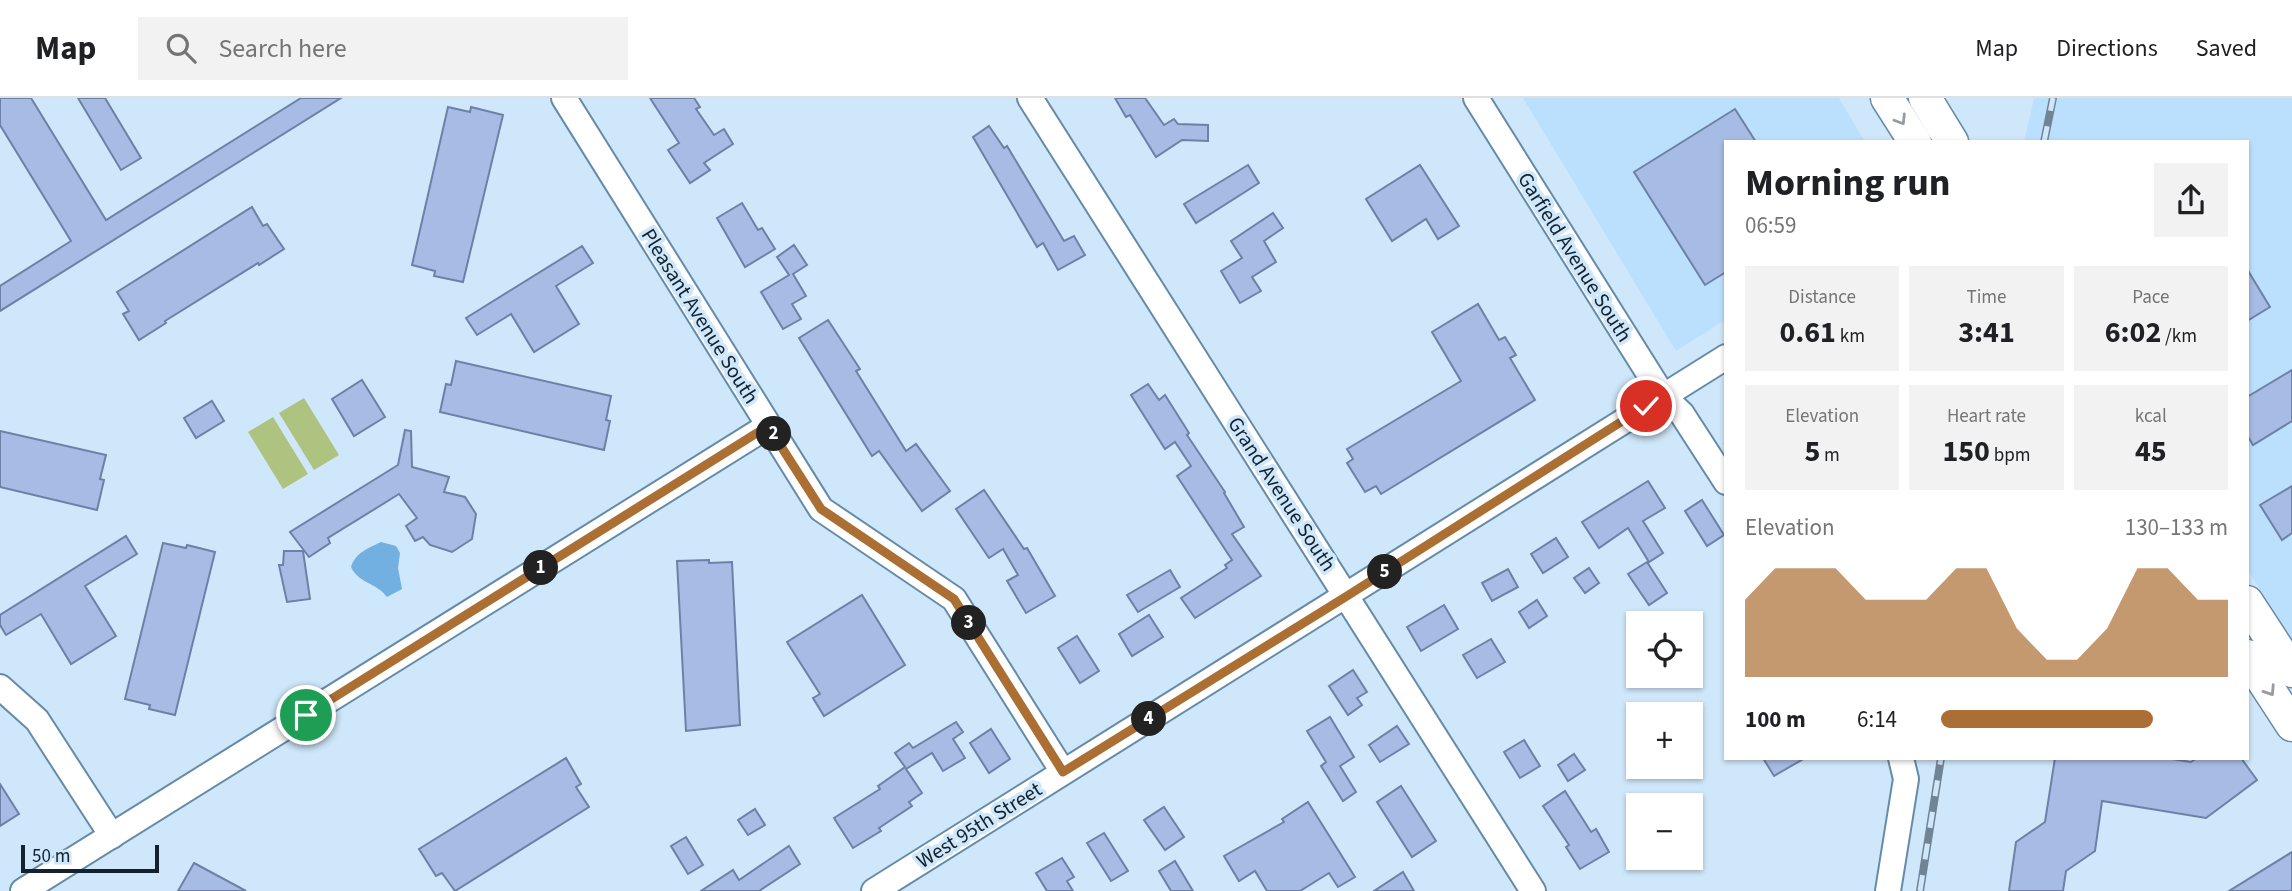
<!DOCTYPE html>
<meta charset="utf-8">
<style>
body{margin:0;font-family:"Source Sans 3",sans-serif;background:#f2f2f2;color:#202124;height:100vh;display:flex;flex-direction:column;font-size:26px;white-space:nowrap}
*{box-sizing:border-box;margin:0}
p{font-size:23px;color:#757577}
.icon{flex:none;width:38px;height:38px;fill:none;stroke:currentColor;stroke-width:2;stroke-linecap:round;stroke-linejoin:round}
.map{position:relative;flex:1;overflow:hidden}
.side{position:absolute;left:1724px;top:42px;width:525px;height:620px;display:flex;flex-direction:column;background:#fff;border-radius:0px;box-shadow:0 2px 5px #0004}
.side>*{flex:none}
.buttons{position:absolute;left:1626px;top:513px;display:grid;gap:14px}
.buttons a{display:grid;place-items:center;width:77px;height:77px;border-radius:0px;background:#fff;box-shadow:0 2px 5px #0004;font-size:35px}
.scale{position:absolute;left:21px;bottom:18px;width:138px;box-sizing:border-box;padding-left:7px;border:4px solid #13222e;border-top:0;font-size:19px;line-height:24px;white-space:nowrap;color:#13222e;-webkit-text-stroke:5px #cfe7fa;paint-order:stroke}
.pin{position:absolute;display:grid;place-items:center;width:60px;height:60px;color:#fff;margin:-30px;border:4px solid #fff;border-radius:50%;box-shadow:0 2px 7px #0007}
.km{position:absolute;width:35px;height:35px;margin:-18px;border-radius:50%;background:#222;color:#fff;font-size:19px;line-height:35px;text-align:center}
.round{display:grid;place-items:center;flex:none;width:74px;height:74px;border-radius:0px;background:#f2f2f2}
.head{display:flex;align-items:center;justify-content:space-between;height:119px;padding:0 21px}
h1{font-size:38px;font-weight:700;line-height:52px}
.metrics{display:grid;grid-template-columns:repeat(3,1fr);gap:10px;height:119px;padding:7px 21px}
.metrics div{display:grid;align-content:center;border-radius:0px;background:#f2f2f2;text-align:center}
.metrics b{font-size:30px;font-weight:700}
.metrics small{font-size:19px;font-weight:400}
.metrics p{font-size:19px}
.chart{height:196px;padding:14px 21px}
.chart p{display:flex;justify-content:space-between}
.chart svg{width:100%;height:126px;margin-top:7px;fill:#ac6f33;opacity:.7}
ul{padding:0 21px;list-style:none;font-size:23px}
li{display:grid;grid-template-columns:112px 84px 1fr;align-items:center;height:52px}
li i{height:18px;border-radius:9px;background:#ac6f33}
header{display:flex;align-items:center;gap:42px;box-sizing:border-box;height:98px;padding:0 35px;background:#fff;border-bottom:2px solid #e0e0e0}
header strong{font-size:33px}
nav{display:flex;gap:38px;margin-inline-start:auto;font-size:24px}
.search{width:490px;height:63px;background:#f2f2f2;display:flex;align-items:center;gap:18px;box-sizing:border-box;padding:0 24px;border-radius:0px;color:#757577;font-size:26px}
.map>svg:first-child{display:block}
.built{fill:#bbe0fe}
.green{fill:#aec37f}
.water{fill:#71b0e0}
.building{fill:#a7bce4;stroke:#6d81a6;stroke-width:2}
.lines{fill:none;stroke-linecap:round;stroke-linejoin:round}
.minor-casing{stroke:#668ba8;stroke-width:28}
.major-casing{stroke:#668ba8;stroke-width:35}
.minor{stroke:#fff;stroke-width:24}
.major{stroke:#fff;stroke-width:32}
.rail-casing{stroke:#718494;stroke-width:8}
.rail{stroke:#cfe7fa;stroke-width:5;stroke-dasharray:16;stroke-linecap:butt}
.oneway{stroke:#959ca1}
.route-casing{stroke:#fff;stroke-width:14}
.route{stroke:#ac6f33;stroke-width:9}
.labels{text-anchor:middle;stroke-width:7;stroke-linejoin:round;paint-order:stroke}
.street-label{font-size:21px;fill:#13222e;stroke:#cfe7fa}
</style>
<header>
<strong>Map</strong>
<div class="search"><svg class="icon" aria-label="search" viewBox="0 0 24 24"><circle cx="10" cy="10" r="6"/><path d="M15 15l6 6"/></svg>Search here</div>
<nav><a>Map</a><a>Directions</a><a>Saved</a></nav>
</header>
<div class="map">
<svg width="2292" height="793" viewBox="0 0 2292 793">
<rect width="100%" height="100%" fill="#cfe7fa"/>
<g class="built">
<polygon points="1523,0 1839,0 1865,44 1726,44 1725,222 1676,253"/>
<polygon points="2034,0 2292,0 2292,543 2247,471 2247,44 2024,44"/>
</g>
<g class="green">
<polygon points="304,300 339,357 314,372 279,315"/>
<polygon points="273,319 308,376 283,391 248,334"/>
</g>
<path class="water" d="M381,444l15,4 4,7 -2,15 4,21 -15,8c-11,-15 -28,-13 -36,-30 5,-15 18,-19 30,-25z"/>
<g class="building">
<polygon points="0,0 31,0 106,122 301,0 341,0 0,213 0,188 71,143 0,27"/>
<polygon points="78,0 105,0 141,60 121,72"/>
<polygon points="650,0 694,0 700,9 696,11 714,37 724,31 733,46 704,65 710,72 690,85 668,52 679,45"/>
<polygon points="1115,0 1145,0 1164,27 1174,21 1178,26 1208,27 1208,43 1182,42 1156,59 1130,17 1126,19"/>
<polygon points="448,9 470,14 471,9 503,17 463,184 434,178 435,173 412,167"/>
<polygon points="1735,11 1756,44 1726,44 1726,174 1705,187 1634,74"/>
<polygon points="989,28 1004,50 1007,48 1064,143 1074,138 1085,157 1058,172 1043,145 1037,149 973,39"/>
<polygon points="1248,67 1259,85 1196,125 1184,106"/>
<polygon points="1420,67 1459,128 1438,141 1426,121 1392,143 1366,101"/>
<polygon points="742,105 758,132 762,130 775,151 745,169 717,120"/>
<polygon points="252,109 263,128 267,126 284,151 259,167 258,165 165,223 166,225 139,242 123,216 129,213 117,194"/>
<polygon points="1273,115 1283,130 1264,143 1276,164 1252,179 1261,193 1240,205 1221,173 1242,160 1231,143"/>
<polygon points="794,147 807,167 793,176 806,198 792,206 801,221 783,231 761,194 789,177 777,159"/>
<polygon points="582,148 593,165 556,188 579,226 534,254 511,216 477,237 466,220"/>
<polygon points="2247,171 2270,209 2247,223"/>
<polygon points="1478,206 1499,242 1505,239 1516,257 1510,260 1535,302 1381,396 1376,388 1365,394 1347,365 1353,361 1347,351 1461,283 1432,234"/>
<polygon points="828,222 860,271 856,273 906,353 916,346 950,393 922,413 879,353 872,358 799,240"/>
<polygon points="456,263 611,298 606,322 610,323 604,352 440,314 446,286 451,287"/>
<polygon points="2292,272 2292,323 2253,347 2247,337 2247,299"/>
<polygon points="362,282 385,319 354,338 332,301"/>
<polygon points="1148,286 1159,302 1165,297 1189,335 1187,337 1225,394 1224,395 1244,429 1232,436 1261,478 1195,520 1181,500 1227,470 1225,467 1232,462 1177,378 1191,368 1175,344 1165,351 1131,297"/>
<polygon points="212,303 224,323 196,340 184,320"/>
<polygon points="405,332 411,333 412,369 449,379 444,394 465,399 476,416 472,441 452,454 430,447 423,439 415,443 406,428 417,420 399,396 328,440 330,445 309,459 290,434 398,367"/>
<polygon points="0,333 106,357 100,381 104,382 97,412 0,389"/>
<polygon points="1648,383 1665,410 1643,423 1663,455 1649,464 1628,430 1599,450 1582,424"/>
<polygon points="2292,388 2292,435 2282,442 2260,407"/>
<polygon points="984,392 1024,451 1027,450 1055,498 1026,515 1007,483 1018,477 1003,451 989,460 956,411"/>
<polygon points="1702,402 1724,437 1707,448 1685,413"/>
<polygon points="126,438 137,456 85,488 116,538 71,566 41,516 6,537 0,527 0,517"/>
<polygon points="1556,440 1568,459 1543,475 1531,456"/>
<polygon points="163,445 186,450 187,447 215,454 175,617 149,611 150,607 125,601"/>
<polygon points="284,453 303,453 310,501 287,504 279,467 283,467"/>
<polygon points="709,462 709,465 732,464 740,627 686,633 677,463"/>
<polygon points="1647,464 1667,495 1649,507 1628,476"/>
<polygon points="1589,470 1599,485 1585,495 1574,480"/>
<polygon points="1508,471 1518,489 1492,503 1482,485"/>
<polygon points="1170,472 1180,489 1138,514 1127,497"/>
<polygon points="862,497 905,567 824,618 813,600 820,596 787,544"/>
<polygon points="1537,502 1547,518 1529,530 1519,514"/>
<polygon points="1444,507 1458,531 1421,553 1407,529"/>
<polygon points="1149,517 1163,539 1132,558 1119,536"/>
<polygon points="1077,538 1099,573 1080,585 1058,550"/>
<polygon points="1491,541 1505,564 1477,580 1463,557"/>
<polygon points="1353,572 1367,594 1357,600 1362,607 1348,617 1329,588"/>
<polygon points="1330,619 1354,659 1340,668 1356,694 1343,703 1321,668 1326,664 1307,633"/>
<polygon points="956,624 963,634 953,641 965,660 943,673 932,655 906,671 922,695 909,704 912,708 879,730 881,733 853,750 834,720 880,691 878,688 905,669 895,655 909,645 913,650"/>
<polygon points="1397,628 1409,646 1380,664 1369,647"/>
<polygon points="991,631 1010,661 989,675 970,645"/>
<polygon points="1524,642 1540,668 1520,680 1504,654"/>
<polygon points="1574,656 1585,672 1568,683 1558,667"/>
<polygon points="566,660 581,686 576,689 589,709 455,793 442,775 436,778 419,751"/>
<polygon points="1763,660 1805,660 1774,678"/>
<polygon points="2055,660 2166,660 2191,664 2197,660 2241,660 2257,682 2206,720 2102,703 2095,753 2066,773 2063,793 2009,793 2016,744 2045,724"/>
<polygon points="0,686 19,716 0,728"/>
<polygon points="1401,688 1436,743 1412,759 1377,704"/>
<polygon points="1565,693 1591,734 1596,731 1609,754 1580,771 1566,749 1569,747 1543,708"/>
<polygon points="1308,704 1355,779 1338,789 1329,775 1300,793 1267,793 1255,773 1239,783 1224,758 1284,724 1282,721"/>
<polygon points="1164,709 1184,739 1165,752 1144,722"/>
<polygon points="755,711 765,727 748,737 738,722"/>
<polygon points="1104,735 1128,773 1111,783 1087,745"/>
<polygon points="686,739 703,767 688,776 671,748"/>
<polygon points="789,748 800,766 759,793 701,793 733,772 739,782"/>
<polygon points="2292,754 2292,793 2229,793"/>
<polygon points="1062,760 1074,779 1067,783 1073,793 1047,793 1036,775"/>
<polygon points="1175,763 1193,793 1171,793 1159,773"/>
<polygon points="194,765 246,793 178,793"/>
<polygon points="1403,774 1414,793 1374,793"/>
</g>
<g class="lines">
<defs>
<g id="minor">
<polyline points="564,0 821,411 954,501 1063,674"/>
<polyline points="1030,0 1533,793"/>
<polyline points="1476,0 1663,298 1682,316 1726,384"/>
<polyline points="0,589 37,622 112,738"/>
<polyline points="23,793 768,328"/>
<polyline points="874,793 1726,259"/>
<polyline points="1888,793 1906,681 1901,660"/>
</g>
<g id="major">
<polyline points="1887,0 1915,44"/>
<polyline points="1925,0 1952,44"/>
<polyline points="2247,504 2292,573"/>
<polyline points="2247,558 2292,627"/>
</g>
</defs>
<use href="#minor" class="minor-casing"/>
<use href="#major" class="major-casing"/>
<use href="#minor" class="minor"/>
<use href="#major" class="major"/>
<defs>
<g id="rail">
<polyline points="2044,44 2053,0"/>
<polyline points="1920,793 1941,660"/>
</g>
</defs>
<use href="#rail" class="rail-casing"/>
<use href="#rail" class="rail"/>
</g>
<defs><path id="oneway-chevron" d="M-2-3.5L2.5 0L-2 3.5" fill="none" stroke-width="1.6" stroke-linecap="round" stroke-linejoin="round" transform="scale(1.75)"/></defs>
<g class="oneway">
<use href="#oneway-chevron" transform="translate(1901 22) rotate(58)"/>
<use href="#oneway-chevron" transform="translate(2270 593) rotate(57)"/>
</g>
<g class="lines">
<defs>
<polyline id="route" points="306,617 768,328 821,411 954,501 1063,674 1347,498 1646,308"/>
</defs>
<use href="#route" class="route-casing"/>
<use href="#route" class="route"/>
</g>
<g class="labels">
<g class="street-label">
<text transform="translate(1575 159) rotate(58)" y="7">Garfield Avenue South</text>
<text transform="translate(700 218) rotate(58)" y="7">Pleasant Avenue South</text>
<text transform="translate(1282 396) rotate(57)" y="7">Grand Avenue South</text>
<text transform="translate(979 727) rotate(-32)" y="7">West 95th Street</text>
</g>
</g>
</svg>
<div class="buttons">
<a><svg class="icon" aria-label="locate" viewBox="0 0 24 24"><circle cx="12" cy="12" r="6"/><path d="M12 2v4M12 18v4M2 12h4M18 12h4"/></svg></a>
<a>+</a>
<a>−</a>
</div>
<div class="scale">50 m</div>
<div class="pin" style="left:306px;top:617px;background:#1e9e55"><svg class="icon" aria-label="arrive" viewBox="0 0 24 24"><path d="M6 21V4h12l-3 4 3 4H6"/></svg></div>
<div class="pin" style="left:1646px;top:308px;background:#d93025"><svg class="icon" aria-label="check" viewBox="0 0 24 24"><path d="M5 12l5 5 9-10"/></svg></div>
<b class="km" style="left:541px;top:470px">1</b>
<b class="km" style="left:774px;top:336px">2</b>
<b class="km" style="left:969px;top:525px">3</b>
<b class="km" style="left:1149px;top:621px">4</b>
<b class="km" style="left:1385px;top:474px">5</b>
<section class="side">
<div class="head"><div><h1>Morning run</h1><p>06:59</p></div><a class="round"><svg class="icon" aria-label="share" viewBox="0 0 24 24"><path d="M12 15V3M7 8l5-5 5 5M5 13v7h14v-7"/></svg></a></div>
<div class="metrics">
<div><p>Distance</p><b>0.61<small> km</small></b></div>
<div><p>Time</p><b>3:41</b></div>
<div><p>Pace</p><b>6:02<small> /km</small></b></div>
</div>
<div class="metrics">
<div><p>Elevation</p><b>5<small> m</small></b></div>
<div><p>Heart rate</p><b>150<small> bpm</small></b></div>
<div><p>kcal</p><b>45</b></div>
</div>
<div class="chart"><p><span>Elevation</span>130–133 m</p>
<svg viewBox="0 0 160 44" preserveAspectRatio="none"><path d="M0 44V17L10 6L20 6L30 6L40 17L50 17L60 17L70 6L80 6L90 27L100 38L110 38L120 27L130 6L140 6L150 17L160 17V44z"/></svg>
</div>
<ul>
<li><b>100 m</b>6:14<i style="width:74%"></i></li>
</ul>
</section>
</div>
